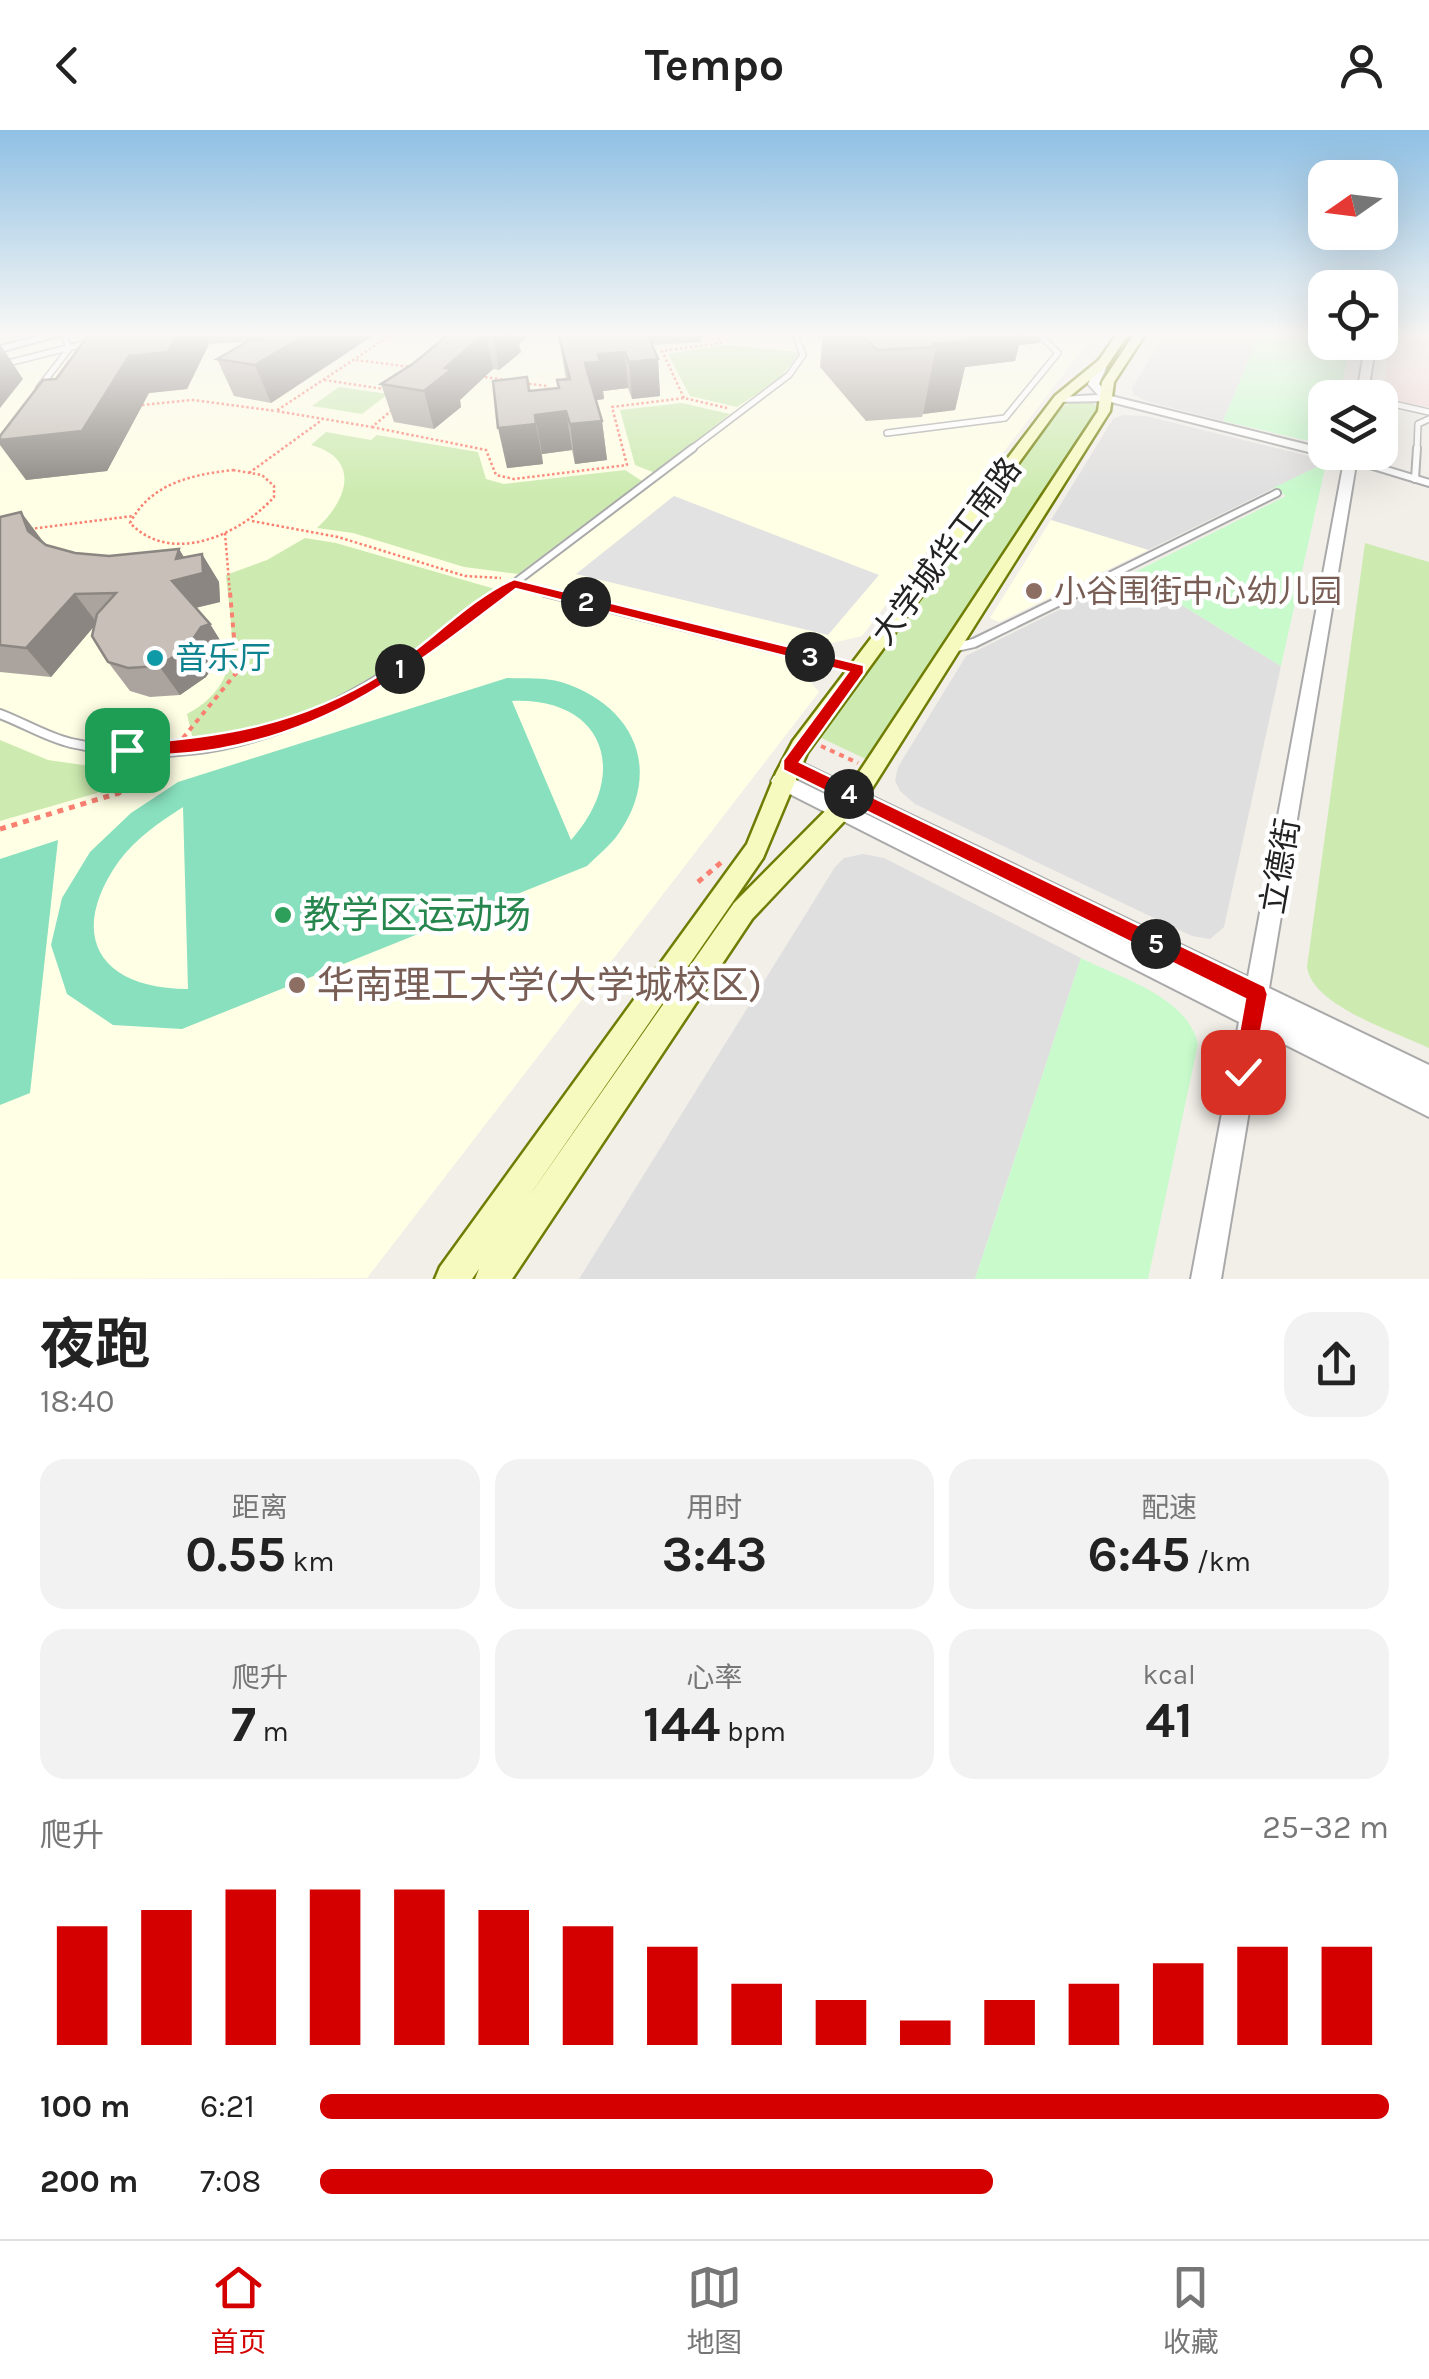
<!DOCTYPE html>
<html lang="zh">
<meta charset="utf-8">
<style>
body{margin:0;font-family:Karla,"Noto Sans SC",sans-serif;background:#f2f2f2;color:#222;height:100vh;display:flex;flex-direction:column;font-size:38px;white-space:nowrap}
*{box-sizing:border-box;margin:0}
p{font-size:32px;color:#767676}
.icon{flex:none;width:55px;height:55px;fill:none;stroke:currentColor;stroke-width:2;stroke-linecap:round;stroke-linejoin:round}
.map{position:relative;height:1149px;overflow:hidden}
.details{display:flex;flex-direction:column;background:#fff;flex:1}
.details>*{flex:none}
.needle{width:65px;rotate:256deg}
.buttons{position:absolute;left:1308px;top:30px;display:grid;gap:20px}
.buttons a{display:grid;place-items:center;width:90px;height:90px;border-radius:20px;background:#fff;box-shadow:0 10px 40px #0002;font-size:50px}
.pin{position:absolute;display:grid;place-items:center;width:85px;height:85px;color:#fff;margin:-42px;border-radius:20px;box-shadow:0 5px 15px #0006}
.km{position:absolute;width:50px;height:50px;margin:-25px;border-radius:50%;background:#222;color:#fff;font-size:28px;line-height:50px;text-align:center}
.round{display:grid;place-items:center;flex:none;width:105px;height:105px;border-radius:30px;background:#f2f2f2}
.overview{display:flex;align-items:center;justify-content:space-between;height:170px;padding:0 40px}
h1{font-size:55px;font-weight:700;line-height:75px}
.stats{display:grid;grid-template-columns:repeat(3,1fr);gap:15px;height:170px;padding:10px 40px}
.stats div{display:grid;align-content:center;border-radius:25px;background:#f2f2f2;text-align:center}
.stats b{font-size:50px;font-weight:700}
.stats small{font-size:28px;font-weight:400}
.stats p{font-size:28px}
.chart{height:280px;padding:20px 40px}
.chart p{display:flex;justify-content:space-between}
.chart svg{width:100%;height:180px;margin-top:10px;stroke:#d40000;stroke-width:6}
ul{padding:0 40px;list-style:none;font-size:32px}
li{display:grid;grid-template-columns:160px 120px 1fr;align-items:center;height:75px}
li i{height:25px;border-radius:12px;background:#d40000}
header{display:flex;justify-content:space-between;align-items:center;height:130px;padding:0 40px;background:#fff;font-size:45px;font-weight:700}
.tab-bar{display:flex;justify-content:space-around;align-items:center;height:140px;border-top:2px solid #e0e0e0;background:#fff;font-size:28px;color:#767676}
.tab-bar a{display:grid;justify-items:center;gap:5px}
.tab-bar .on{color:#d40000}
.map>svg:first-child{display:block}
.residential{fill:#e0dfdf}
.commercial{fill:#f2dad9}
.education{fill:#ffffe5}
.grass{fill:#cdebb0}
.park{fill:#c8facc}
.pitch{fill:#88e0be;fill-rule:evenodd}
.parking{fill:#e2e2e2}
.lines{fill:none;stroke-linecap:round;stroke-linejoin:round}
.service-far2-casing{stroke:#a9a9a9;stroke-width:8}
.service-far1-casing{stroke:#a9a9a9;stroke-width:10}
.service-casing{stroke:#a9a9a9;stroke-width:12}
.tertiary-casing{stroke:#a9a9a9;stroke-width:4}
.secondary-casing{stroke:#707d05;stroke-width:5}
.path-far2{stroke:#fa8072;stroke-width:2.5;stroke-dasharray:2.5 2.5;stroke-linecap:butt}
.path-far1{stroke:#fa8072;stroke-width:4;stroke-dasharray:5 5;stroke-linecap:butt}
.path{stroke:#fa8072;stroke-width:5;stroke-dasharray:6 6;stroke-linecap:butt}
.service-far2{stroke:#fff;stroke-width:5}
.service-far1{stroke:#fff;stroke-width:6}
.service{stroke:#fff;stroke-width:8}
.tertiary{fill:#fff;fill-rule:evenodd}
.secondary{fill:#f7fabf;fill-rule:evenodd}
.wall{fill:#aba49e}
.shaded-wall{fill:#8b8681}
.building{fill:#c7bfb8;stroke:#8b8681;stroke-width:2.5}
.route{fill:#d40000;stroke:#fff;stroke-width:2.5}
.education-dot{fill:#8d6e63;stroke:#fff;stroke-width:4}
.culture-dot{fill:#0f9aa8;stroke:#fff;stroke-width:4}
.leisure-dot{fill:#2e9e5b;stroke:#fff;stroke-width:4}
.labels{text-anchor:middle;stroke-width:9;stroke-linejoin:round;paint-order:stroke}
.street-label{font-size:32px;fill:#222;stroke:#fff}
.education-label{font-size:32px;fill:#785e54;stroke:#fff;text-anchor:start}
.culture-label{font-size:32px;fill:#0d838f;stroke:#fff;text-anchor:start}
.near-leisure-label{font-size:38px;fill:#27864d;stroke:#fff;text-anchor:start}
.near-education-label{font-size:38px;fill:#785e54;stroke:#fff;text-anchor:start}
</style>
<header><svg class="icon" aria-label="back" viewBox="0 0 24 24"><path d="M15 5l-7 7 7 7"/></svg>Tempo<svg class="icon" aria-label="person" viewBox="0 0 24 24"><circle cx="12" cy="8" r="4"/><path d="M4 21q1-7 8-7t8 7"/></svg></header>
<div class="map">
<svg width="1429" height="1149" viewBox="0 0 1429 1149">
<rect width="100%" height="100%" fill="#f2efe9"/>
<g class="residential">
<polygon points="1166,203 1260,203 1223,291 1149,272 1134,265 1132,258"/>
<polygon points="1122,285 1146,286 1309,326 1323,334 1148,420 1051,390 1113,289"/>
<polygon points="1131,444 1281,536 1224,797 1210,809 1192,806 915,674 900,661 895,651 898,637 966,526"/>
<polygon points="863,724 884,728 1081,828 975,1149 579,1149 835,737 844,728"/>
</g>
<polygon class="commercial" points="1403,208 1429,211 1429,277 1383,268 1390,212"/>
<g class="education">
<polygon points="84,203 1095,203 862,506 819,516 802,542 819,562 367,1148 0,1149 0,224"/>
<polygon points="1051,390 1148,420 999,492 990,488"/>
</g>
<g class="grass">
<polygon points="724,215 801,222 777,251 737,277 690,266 668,224"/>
<polygon points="339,257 388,264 362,284 312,276"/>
<polygon points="1074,270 1089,270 1100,279 870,631 817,606 1057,280"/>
<polygon points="682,273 730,284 655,343 635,335 620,280"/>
<path d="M326,302l45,8 6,-5 101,17 8,27 18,5 121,-14 17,11 -124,93 -54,-7 -111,-34 -36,-5c30,-27 45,-69 -6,-83z"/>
<path d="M305,408l31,5 159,46c-68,57 -141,112 -226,141 -23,8 -51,10 -75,14l-7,-30c60,-32 44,-83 39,-139l41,-15z"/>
<path d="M1365,413l64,19v486c-33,-16 -117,-42 -122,-81z"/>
<polygon points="0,610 48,630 118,640 97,663 0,691"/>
</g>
<g class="park">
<polygon points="1260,203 1325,203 1325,212 1351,213 1339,267 1325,268 1325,310 1305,310 1223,291"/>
<polygon points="1323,334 1325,338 1281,536 1131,444 1286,366 1273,358"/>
<path d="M1081,828c39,20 106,38 117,86l-50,235h-173z"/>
</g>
<g class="pitch">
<path d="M507,548c17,1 38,-1 54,4 71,22 103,86 58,151 -8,12 -22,23 -32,33l-405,163 -69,-4 -46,-31 -16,-49 11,-47 28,-46 41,-39 47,-31zM512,571c92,-4 119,72 59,139zM183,677l5,182c-88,0 -122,-53 -69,-128 17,-23 41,-39 64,-54z"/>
<polygon points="58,710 30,963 0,975 0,729"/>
</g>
<polygon class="parking" points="674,366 879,445 828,505 576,444"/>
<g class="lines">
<defs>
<g id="service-far2">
<polyline points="0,235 87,213"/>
<polyline points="39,258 69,219 64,203"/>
<polyline points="1380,271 1429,282"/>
<polyline points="887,303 1005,288 1058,223 1038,203"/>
<polyline points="690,320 789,245 803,225 795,203"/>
<polyline points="1417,320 1418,294 1429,289"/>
</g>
<g id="service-far1">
<polyline points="1350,329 1429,353"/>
<polyline points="1415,349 1417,318"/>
<polyline points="514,454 555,464"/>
<polyline points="500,464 693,318"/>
<polyline points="1073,464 1277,363"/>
</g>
<g id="service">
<polyline points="545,462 858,539"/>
<polyline points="952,518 974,513 1078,462"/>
<path d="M0,584c24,9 46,23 71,29 174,39 302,-53 432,-151"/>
</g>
<g id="tertiary">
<polygon points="50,203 68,203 0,222 0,216"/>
<polygon points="1366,212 1376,212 1367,268 1356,268"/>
<polygon points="1103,230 1108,233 1099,254 1111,266 1325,319 1325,322 1358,322 1269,858 1429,935 1429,987 1262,903 1221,1149 1191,1149 1239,892 774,656 771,651 774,646 781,643 788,646 1244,869 782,640 780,635 782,630 796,630 1248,847 1344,331 1107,271 1055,272 1055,268 1059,267 1098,265 1088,254 1098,233"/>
</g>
<polygon id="secondary" points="1118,203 1129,203 1107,236 1063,272 807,623 763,728 525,1072 734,773 850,656 1098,281 1102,252 1135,203 1146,203 1114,252 1110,281 866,668 752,789 512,1149 475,1149 479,1139 472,1149 435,1149 440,1137 747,714 776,643 793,611 1055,266 1099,230"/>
</defs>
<use href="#service-far2" class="service-far2-casing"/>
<use href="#service-far1" class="service-far1-casing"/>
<use href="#service" class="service-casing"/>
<use href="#tertiary" class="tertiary-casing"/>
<use href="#secondary" class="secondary-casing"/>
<g class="path-far2">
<polyline points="416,203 446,207"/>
<polyline points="356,230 411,237"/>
<polyline points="485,247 505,250"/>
<polyline points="324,250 384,259"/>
<polyline points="524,253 547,256 549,263"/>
<polyline points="684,268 662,221 721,213 714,203"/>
<polyline points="142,275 193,270 276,281"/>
<polyline points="392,280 372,297 276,281 394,203"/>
<polyline points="372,297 486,320 496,345 514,349 627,335 612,277 684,268 727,278"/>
<path d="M233,340l29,5 12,11v11c-34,38 -103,69 -144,26 21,-40 61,-48 103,-53z"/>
<polyline points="249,343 322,290"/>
<polyline points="252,391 338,407 465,446 501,448"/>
<polyline points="30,399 133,386"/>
<polyline points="225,403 230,464"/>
</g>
<g class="path-far1">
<polyline points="183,608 237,542 230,462"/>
<polyline points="821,616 858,633"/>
<polyline points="143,644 155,635"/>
</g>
<g class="path">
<polyline points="0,699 119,663 146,642"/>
<polyline points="698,752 724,730"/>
</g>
<use href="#service-far2" class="service-far2"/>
<use href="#service-far1" class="service-far1"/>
<use href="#service" class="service"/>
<use href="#tertiary" class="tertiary"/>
<use href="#secondary" class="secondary"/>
</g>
<g class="wall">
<polygon points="90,203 377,203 271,273 234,266 217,229 246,212 209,214 187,259 149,263 107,341 26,350 56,249"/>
<polygon points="450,203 530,203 519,214 521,222 499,240 493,239 460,270 461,277 434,299 394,292 381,254 414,233"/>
<polygon points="558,203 701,203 701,212 652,215 658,229 660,266 632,269 628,258 603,261 604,269 596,270 602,291 607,330 575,334 572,320 542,324 543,334 507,338 529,261 558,258 566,249"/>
<polygon points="823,203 1042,203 1039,213 1019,215 1015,231 965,237 955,280 923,284 922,287 866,291 820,237"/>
<polygon points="0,387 42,410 46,415 75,423 109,426 179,419 184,428 202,424 219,452 220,472 196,478 210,494 228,523 220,526 206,547 180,565 150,567 130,561 108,532 94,496 51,547 0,542"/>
</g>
<g class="shaded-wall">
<polygon points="179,203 204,203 209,214 187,259 149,263 107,341 26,350 0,315 0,310 129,226"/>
<polygon points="308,203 377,203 271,273 255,235"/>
<polygon points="486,203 493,239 460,270 461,277 434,299 424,261 445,238"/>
<polygon points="493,203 530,203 519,214 521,222 499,240"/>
<polygon points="951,203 1042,203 1039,213 1019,215 1015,231 965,237 955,280 923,284 936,217 933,214"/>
<polygon points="0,214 23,249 0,278"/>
<polygon points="625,222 628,258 603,261 604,269 590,271 585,233 598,224"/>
<polygon points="658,229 660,266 632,269 629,232"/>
<polygon points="566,281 572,320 542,324 535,285"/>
<polygon points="602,291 607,330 575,334 570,294"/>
<polygon points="536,294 543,334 507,338 498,298"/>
<polygon points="21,382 42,410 49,429 28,401"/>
<polygon points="179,419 195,445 202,424 219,452 220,472 190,479 172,451"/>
<polygon points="75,464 97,493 51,547 26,518"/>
<polygon points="210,494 228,523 220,526 206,547 180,565 159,536 201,497"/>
</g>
<g class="building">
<polygon points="90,203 179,203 168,222 129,226 82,301 0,310 0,306 43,250 56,249"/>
<polygon points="271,203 308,203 255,235 217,229 252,209 259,210"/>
<polygon points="450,203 485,203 445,238 452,239 424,261 381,254 414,233"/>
<polygon points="558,203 647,203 658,229 629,232 625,222 598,224 600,232 585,233 602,291 570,294 566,281 535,285 536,294 498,298 493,251 527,247 529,261 559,258 557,250 570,249"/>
<polygon points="860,203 964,203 971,210 933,214 936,217 877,220"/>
<polygon points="21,382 28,401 46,415 75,423 109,426 179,419 176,429 202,424 203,443 172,451 210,494 201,497 187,518 159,536 128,538 108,532 92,506 97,484 116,463 75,464 26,518 0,515 0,387"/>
</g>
<linearGradient id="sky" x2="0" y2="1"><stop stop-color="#8fc0e4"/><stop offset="0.56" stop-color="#f9f8f5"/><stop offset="1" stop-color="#f9f8f5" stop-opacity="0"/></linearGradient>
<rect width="1429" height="364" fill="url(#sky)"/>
<path class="route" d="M514,449l350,86v8l-64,89 465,224 3,8 -16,87 -9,3 -8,-3 -3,-9 13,-73 -462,-229v-10l65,-88 -332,-83c-95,72 -174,138 -296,160 -30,6 -62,6 -93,8l-8,-7 8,-6c97,-8 171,-18 256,-71 41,-25 88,-76 131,-94z"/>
<g class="education-dot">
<circle cx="1034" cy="461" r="10"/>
<circle cx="297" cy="855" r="10"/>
</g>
<circle class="culture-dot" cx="155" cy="528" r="10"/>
<circle class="leisure-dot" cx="283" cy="785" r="10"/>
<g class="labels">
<g class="street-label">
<text transform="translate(946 421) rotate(-53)" y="11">大学城华工南路</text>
<text transform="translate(1280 736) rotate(-80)" y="11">立德街</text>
</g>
<g class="education-label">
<text x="1054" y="472">小谷围街中心幼儿园</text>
</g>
<g class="culture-label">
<text x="175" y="539">音乐厅</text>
</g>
<g class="near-leisure-label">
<text x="303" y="798">教学区运动场</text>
</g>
<g class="near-education-label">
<text x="317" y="868">华南理工大学(大学城校区)</text>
</g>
</g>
</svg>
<div class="buttons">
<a><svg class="needle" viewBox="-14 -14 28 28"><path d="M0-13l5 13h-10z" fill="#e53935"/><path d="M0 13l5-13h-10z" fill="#767676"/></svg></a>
<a><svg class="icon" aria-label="locate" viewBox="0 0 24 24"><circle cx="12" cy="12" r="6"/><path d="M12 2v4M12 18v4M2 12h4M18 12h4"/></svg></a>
<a><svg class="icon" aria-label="layers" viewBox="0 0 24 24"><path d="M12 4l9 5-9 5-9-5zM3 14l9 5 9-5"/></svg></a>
</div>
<div class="pin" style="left:127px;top:620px;background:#1e9e55"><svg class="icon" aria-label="arrive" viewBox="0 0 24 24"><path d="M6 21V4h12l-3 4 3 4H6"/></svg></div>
<div class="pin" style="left:1243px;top:942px;background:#d93025"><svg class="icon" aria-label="check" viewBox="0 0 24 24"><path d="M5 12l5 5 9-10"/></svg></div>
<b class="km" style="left:400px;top:539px">1</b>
<b class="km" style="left:586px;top:472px">2</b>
<b class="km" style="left:810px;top:527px">3</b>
<b class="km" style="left:849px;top:664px">4</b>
<b class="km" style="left:1156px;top:814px">5</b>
</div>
<section class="details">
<div class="overview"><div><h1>夜跑</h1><p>18:40</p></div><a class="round"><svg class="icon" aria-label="share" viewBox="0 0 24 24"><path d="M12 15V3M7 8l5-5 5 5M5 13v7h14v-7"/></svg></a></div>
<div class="stats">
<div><p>距离</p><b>0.55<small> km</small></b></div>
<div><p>用时</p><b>3:43</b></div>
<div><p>配速</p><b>6:45<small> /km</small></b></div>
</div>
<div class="stats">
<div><p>爬升</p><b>7<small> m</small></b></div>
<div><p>心率</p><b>144<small> bpm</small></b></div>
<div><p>kcal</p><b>41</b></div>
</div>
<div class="chart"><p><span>爬升</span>25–32 m</p>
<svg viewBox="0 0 160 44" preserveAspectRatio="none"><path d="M5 44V15M15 44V11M25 44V6M35 44V6M45 44V6M55 44V11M65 44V15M75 44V20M85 44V29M95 44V33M105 44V38M115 44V33M125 44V29M135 44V24M145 44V20M155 44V20"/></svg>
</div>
<ul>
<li><b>100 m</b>6:21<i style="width:100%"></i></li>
<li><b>200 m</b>7:08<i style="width:63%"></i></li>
</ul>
</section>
<nav class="tab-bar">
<a class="on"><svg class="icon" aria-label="home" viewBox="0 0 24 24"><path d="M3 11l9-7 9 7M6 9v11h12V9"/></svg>首页</a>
<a><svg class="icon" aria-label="map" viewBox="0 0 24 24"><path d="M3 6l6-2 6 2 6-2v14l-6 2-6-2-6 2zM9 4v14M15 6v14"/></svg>地图</a>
<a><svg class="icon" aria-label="saved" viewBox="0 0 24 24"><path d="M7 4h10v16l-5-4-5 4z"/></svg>收藏</a>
</nav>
